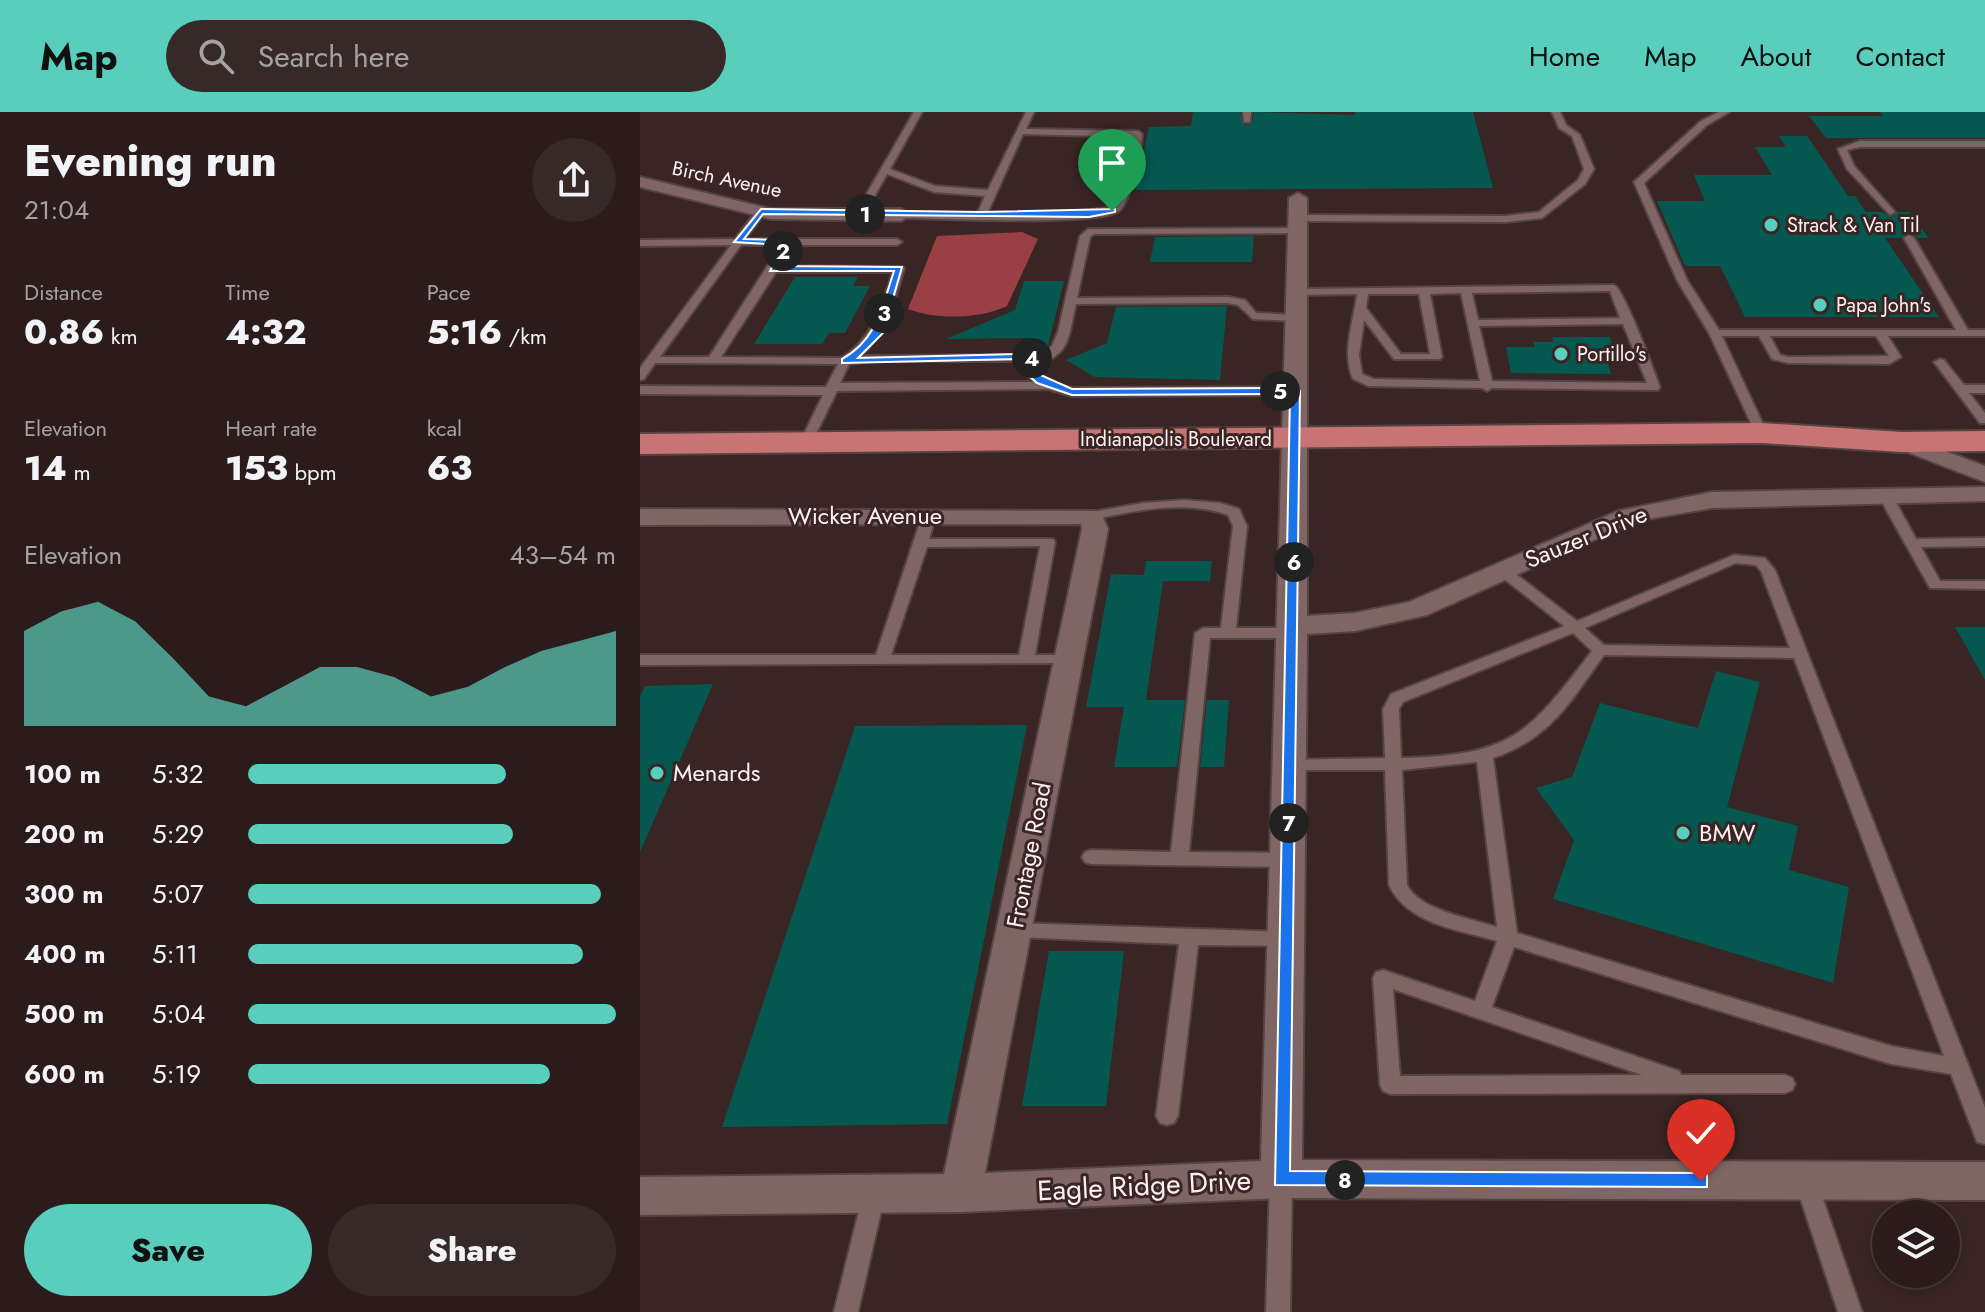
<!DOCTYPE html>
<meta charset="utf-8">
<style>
body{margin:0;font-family:Jost,sans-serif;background:#372928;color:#f1f3f6;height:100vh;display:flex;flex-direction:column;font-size:30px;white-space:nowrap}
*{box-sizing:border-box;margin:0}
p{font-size:26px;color:#a6a1a3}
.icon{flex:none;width:44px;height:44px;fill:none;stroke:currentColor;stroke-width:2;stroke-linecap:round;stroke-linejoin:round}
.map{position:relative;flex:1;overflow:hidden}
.drawer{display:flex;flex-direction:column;background:#2b1c1b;width:640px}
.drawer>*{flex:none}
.tools{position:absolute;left:1232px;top:1088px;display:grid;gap:16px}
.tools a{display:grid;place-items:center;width:88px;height:88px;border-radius:50%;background:#2b1c1b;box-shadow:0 4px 12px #0003,0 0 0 2px #473a3a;font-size:40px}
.pin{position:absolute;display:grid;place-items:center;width:68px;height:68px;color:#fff;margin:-82px -34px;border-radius:50% 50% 50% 0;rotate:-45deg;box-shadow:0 0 8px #0007}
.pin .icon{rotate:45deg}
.km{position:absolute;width:40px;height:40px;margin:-20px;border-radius:50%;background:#222;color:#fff;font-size:22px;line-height:40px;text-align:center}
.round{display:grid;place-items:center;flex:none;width:84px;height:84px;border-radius:42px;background:#372928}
.overview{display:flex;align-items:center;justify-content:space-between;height:136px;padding:0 24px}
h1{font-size:44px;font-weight:800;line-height:60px}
.stats{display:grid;grid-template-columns:repeat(3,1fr);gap:12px;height:136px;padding:8px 24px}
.stats div{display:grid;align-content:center}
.stats b{font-size:34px;font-weight:800}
.stats small{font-size:22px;font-weight:400}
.stats p{font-size:22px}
.chart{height:224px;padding:16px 24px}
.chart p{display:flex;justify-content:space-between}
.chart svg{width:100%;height:144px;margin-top:8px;fill:#5acebd;opacity:.7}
.button{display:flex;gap:16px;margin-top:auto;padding:16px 24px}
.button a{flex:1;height:92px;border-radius:48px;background:#5acebd;color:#111;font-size:32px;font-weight:800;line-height:92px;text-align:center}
.button a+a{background:#372928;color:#f1f3f6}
ul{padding:0 24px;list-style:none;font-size:26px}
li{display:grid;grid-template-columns:128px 96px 1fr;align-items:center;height:60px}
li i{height:20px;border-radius:10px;background:#5acebd}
header{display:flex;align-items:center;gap:48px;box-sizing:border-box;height:112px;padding:0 40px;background:#5acebd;color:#111}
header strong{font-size:38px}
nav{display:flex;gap:44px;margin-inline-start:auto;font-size:28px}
.search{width:560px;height:72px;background:#372928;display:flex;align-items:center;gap:20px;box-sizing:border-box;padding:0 28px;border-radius:44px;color:#a6a1a3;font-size:30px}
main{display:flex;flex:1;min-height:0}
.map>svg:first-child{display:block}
.water{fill:#9a4044}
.building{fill:#05584f}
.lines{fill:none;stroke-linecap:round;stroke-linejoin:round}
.service-casing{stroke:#564343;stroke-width:4}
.minor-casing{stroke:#564343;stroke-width:4}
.trunk-casing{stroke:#564343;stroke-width:4}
.service{fill:#7f6665;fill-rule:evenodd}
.minor{fill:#7f6665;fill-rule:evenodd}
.trunk{fill:#c87474;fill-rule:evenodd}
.route{fill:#1a73e8;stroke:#fff;stroke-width:2}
.poi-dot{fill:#5acebd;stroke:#392524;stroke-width:3}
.labels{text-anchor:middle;stroke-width:6;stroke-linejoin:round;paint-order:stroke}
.far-street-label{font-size:20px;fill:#fff0ef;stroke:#392524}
.far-poi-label{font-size:20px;fill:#fff0ef;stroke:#392524;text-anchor:start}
.street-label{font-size:24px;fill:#fff0ef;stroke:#392524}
.poi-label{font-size:24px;fill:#fff0ef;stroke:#392524;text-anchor:start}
.near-street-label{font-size:28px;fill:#fff0ef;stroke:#392524}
</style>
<header>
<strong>Map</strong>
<div class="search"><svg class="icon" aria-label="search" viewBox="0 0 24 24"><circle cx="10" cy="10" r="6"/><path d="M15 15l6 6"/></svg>Search here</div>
<nav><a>Home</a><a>Map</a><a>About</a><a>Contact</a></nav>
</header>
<main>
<section class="drawer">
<div class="overview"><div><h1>Evening run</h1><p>21:04</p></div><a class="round"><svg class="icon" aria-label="share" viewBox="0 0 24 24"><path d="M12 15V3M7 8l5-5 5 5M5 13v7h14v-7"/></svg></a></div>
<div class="stats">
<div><p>Distance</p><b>0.86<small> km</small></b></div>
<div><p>Time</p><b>4:32</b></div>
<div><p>Pace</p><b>5:16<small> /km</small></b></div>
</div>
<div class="stats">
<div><p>Elevation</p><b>14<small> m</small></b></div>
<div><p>Heart rate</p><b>153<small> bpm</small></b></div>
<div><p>kcal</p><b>63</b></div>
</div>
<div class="chart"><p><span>Elevation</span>43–54 m</p>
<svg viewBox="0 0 160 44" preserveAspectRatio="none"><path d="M0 44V15L10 9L20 6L30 12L40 23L50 35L60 38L70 32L80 26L90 26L100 29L110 35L120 32L130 26L140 21L150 18L160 15V44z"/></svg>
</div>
<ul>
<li><b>100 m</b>5:32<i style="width:70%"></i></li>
<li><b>200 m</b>5:29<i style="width:72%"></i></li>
<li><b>300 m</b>5:07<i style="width:96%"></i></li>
<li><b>400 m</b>5:11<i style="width:91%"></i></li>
<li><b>500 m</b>5:04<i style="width:100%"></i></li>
<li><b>600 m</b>5:19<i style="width:82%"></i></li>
</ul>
<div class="button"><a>Save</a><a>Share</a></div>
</section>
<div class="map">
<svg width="1345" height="1200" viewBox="0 0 1345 1200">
<rect width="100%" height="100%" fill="#392524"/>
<path class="water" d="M382,120l16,7 -31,67c-27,13 -71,14 -99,3l29,-73z"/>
<g class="building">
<polygon points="553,0 600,0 604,13 612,12 614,0 715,3 715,0 833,0 853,76 495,78 509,15 551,14"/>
<polygon points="1240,0 1345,0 1345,26 1186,26 1169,4 1243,4"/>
<polygon points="1139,24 1167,24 1208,84 1215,84 1226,100 1243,100 1250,106 1258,100 1269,100 1289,126 1278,126 1271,120 1261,126 1245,126 1299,205 1105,205 1080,154 1045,154 1017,89 1065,89 1054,63 1132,63 1115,35 1146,35"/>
<polygon points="614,124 612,150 510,150 515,125"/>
<polygon points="155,165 218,165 213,174 230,174 205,221 189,221 182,232 114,232"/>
<polygon points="384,169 424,169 408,234 404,236 388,226 306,227 375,198"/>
<polygon points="587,194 580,268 455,265 426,248 467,231 476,195"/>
<polygon points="912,225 970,225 977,248 967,248 971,262 871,261 866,235 895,235 893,230 913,230"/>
<polygon points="506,449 572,449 570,469 523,469 506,588 545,588 537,655 474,655 484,595 446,595 471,462 504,463"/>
<polygon points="1315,515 1345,515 1345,568"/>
<polygon points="1076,559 1120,570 1087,695 1158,714 1149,758 1209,775 1193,871 913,787 934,728 896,676 932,665 960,591 1058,616"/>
<polygon points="73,572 0,740 0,584 5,574"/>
<polygon points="567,588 589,588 584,655 560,655"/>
<polygon points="387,613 307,1012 82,1015 215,614"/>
<polygon points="409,839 484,839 466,994 382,994"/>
</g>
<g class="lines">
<defs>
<g id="service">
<path d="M274,0h8l-32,57 45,17 53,4 38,-78h8l-8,17 112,2 4,3c0,16 -11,67 -23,77 -22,16 -183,7 -218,7l-3,-1v-4l79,1 8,-18 -51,-4 -47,-18 -24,42h-6l-2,-2zM383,22l110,3 -8,36 -13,34 -33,5 -92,2z"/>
<polygon points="603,0 611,0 610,10 604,10"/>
<polygon points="912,0 920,0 926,13 940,23 954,57 945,72 902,106 866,110 658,109 653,106 658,103 866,104 899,100 938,68 944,57 932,24 919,16"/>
<path d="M1079,0h10l-22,13 -63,58 43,97 32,50h237l-52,-92 5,-3 5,3 54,92h17v6h-97l13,21 -12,7 -101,-1 -16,-4 -13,-23h-37l45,97 -2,3h-8l-48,-103 -32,-53 -43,-98 67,-61zM1130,224h106l13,20 -101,1 -8,-2z"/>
<polygon points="1220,29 1345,29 1345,35 1220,35 1207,38 1214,54 1255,100 1250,103 1207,57 1198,37"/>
<path d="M121,96l5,3 -21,28h152l5,3 -5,3h-106l-11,21 123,1 1,2c-10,32 -17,63 -43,87l171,-1 5,2 15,-11 6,-14 22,-96 8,-7 214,-1 1,2 -5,3 -204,1 -4,3 -13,61 151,-1 17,3 11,13 40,2 6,3 -6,3 -43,-2 -15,-14 -10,-2 -152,1c-4,15 -5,34 -14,46 -8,9 -19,12 -25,23l21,12 14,3 223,-1 6,4 -6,4 -223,1 -24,-7 -211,2 -25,51 -6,4 -6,-4 23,-47 -183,-1v-8l186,1 12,-23 -183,-1 -11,16 -4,1v-12l91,-123 -91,1v-6l95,-1 23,-30zM101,133h40l-72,112h-49zM136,160h117c-11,34 -19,65 -51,86l-121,-1zM232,249h157l1,3 -5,10 12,8 -197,1 9,-19z"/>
<path d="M974,173c11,6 39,84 46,102l-2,3 -166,-2 -5,3 -5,-3 -114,-2 -15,-7c-12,-28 1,-57 4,-85l-58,1 -5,-3 5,-3zM970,179l10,27 -142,2 -6,-27zM821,181l19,88 -106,-2 -12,-5 -3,-19 5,-35 30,39h46l2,-2 -12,-63zM728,182h51l11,60h-29l-35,-46zM983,212l24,59 -155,-2 -13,-55z"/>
<polygon points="1300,247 1304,248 1324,273 1345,273 1345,281 1329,281 1345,301 1345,311 1340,311 1294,250"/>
<polygon points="1245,379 1252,383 1276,427 1345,426 1345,434 1281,435 1300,469 1345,469 1345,477 1290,476 1238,383"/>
<path d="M544,388l36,3 19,6 8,17 -11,102h57l8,5 -8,5h-83l-21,214 99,1 6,2 3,5 -3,5 -6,2 -197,-3 -6,-2 -3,-5 3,-5 6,-2 80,2 24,-219 8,-5h18l12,-102 -5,-11c-43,-16 -94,-4 -137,5l-7,-4 2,-3 57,-10z"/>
<path d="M289,400l7,4 -7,23h124l2,3 -20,113h34l8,5 -3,3 -434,2v-10h236l46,-139zM400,434l-21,109h-128l36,-108z"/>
<path d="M1094,443l31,3 10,12 210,538v36l-8,-2 -26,-68 -60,-10 -377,-117 -22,60 187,64 2,4h104l7,3 3,6 -3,6 -7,3 -395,1 -7,-3 -3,-6 -7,-107 3,-6 7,-2 92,31 22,-60c-38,-11 -90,-17 -108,-56l-4,-115h-95l-8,-6 2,-4 101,-2 -2,-49 8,-15 173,-68 -66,-52 -2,-3 2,-3h10l69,53zM1096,451l20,2 5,6 29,77 -186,-3 -19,-17zM933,521l19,18c-65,85 -80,104 -191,107l-2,-49 4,-7zM964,543l190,3 150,398 -53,-10 -374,-113 -24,-175c57,-19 78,-57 111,-103zM837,650l20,165c-25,-8 -78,-17 -90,-42l-5,-115zM753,877l249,86 -242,1z"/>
<polygon points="374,811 646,820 653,822 655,827 653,832 646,834 558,833 538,1004 534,1011 527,1013 520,1011 516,1004 539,832 374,825 367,823 365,818 367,813"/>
<polygon points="641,1057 649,1060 652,1067 650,1200 626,1200 630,1067 633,1060"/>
<polygon points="1166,1060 1174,1063 1177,1070 1222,1200 1198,1200 1155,1070 1158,1063"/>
<polygon points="234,1072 242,1075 245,1082 218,1200 194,1200 223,1082 226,1075"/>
</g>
<g id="minor">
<polygon points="0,65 131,97 261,97 270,103 261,109 131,107 0,75"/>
<polygon points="658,81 667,86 667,504 715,501 769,490 978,399 1072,380 1345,375 1345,389 1072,396 996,409 787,503 715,519 667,522 662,1048 1345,1050 1345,1088 641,1086 321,1100 0,1103 0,1065 304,1062 442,417 441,412 0,413 0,397 460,399 468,417 345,1061 621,1049 649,86"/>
<polygon points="1262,323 1345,354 1345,370 1254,335 1250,330"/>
</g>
<polygon id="trunk" points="1121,311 1262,320 1345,319 1345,339 1262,340 1121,331 0,342 0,322"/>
</defs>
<use href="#service" class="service-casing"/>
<use href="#minor" class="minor-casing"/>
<use href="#trunk" class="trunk-casing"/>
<use href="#service" class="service"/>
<use href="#minor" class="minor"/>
<use href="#trunk" class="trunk"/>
</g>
<path class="route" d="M121,97l220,3 134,-3v3l-26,5 -326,-3 -19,25 47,1 -12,26 123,1 -19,66 -25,25 163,-4 15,2 5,8 -5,9 36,16 223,-1 5,3 -10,780 411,2 6,2v12l-432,-2 15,-791 -218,1 -35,-12 -10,-9 2,-14 -8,-1 -179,4v-4c35,-19 40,-52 52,-88h-124l13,-26 -49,-3z"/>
<g class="poi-dot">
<circle cx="1131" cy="113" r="8"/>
<circle cx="1180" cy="193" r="8"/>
<circle cx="921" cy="242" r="8"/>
<circle cx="17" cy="661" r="8"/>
<circle cx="1043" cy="721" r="8"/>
</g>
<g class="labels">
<g class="far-street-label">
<text transform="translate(87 67) rotate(12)" y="7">Birch Avenue</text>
<text x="536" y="334">Indianapolis Boulevard</text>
</g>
<g class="far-poi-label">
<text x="1147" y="120">Strack &amp; Van Til</text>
<text x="1196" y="200">Papa John's</text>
<text x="937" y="249">Portillo's</text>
</g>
<g class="street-label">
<text x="225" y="412">Wicker Avenue</text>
<text transform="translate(946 425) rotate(-22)" y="8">Sauzer Drive</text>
<text transform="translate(389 743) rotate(-79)" y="8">Frontage Road</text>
</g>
<g class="poi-label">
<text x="33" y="669">Menards</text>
<text x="1059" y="729">BMW</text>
</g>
<g class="near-street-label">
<text transform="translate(504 1073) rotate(-3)" y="10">Eagle Ridge Drive</text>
</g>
</g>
</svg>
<div class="tools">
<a><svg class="icon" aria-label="layers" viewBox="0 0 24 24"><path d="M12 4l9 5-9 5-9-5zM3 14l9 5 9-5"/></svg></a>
</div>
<div class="pin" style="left:472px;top:99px;background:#1e9e55"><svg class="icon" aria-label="arrive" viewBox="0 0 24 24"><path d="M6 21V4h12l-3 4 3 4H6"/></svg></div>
<div class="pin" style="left:1061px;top:1069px;background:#d93025"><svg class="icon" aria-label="check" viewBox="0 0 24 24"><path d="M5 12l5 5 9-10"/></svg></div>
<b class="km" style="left:225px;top:102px">1</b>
<b class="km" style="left:143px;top:139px">2</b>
<b class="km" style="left:244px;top:201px">3</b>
<b class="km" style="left:392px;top:246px">4</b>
<b class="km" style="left:640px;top:279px">5</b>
<b class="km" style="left:654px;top:450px">6</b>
<b class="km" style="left:649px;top:711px">7</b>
<b class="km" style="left:705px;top:1068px">8</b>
</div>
</main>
